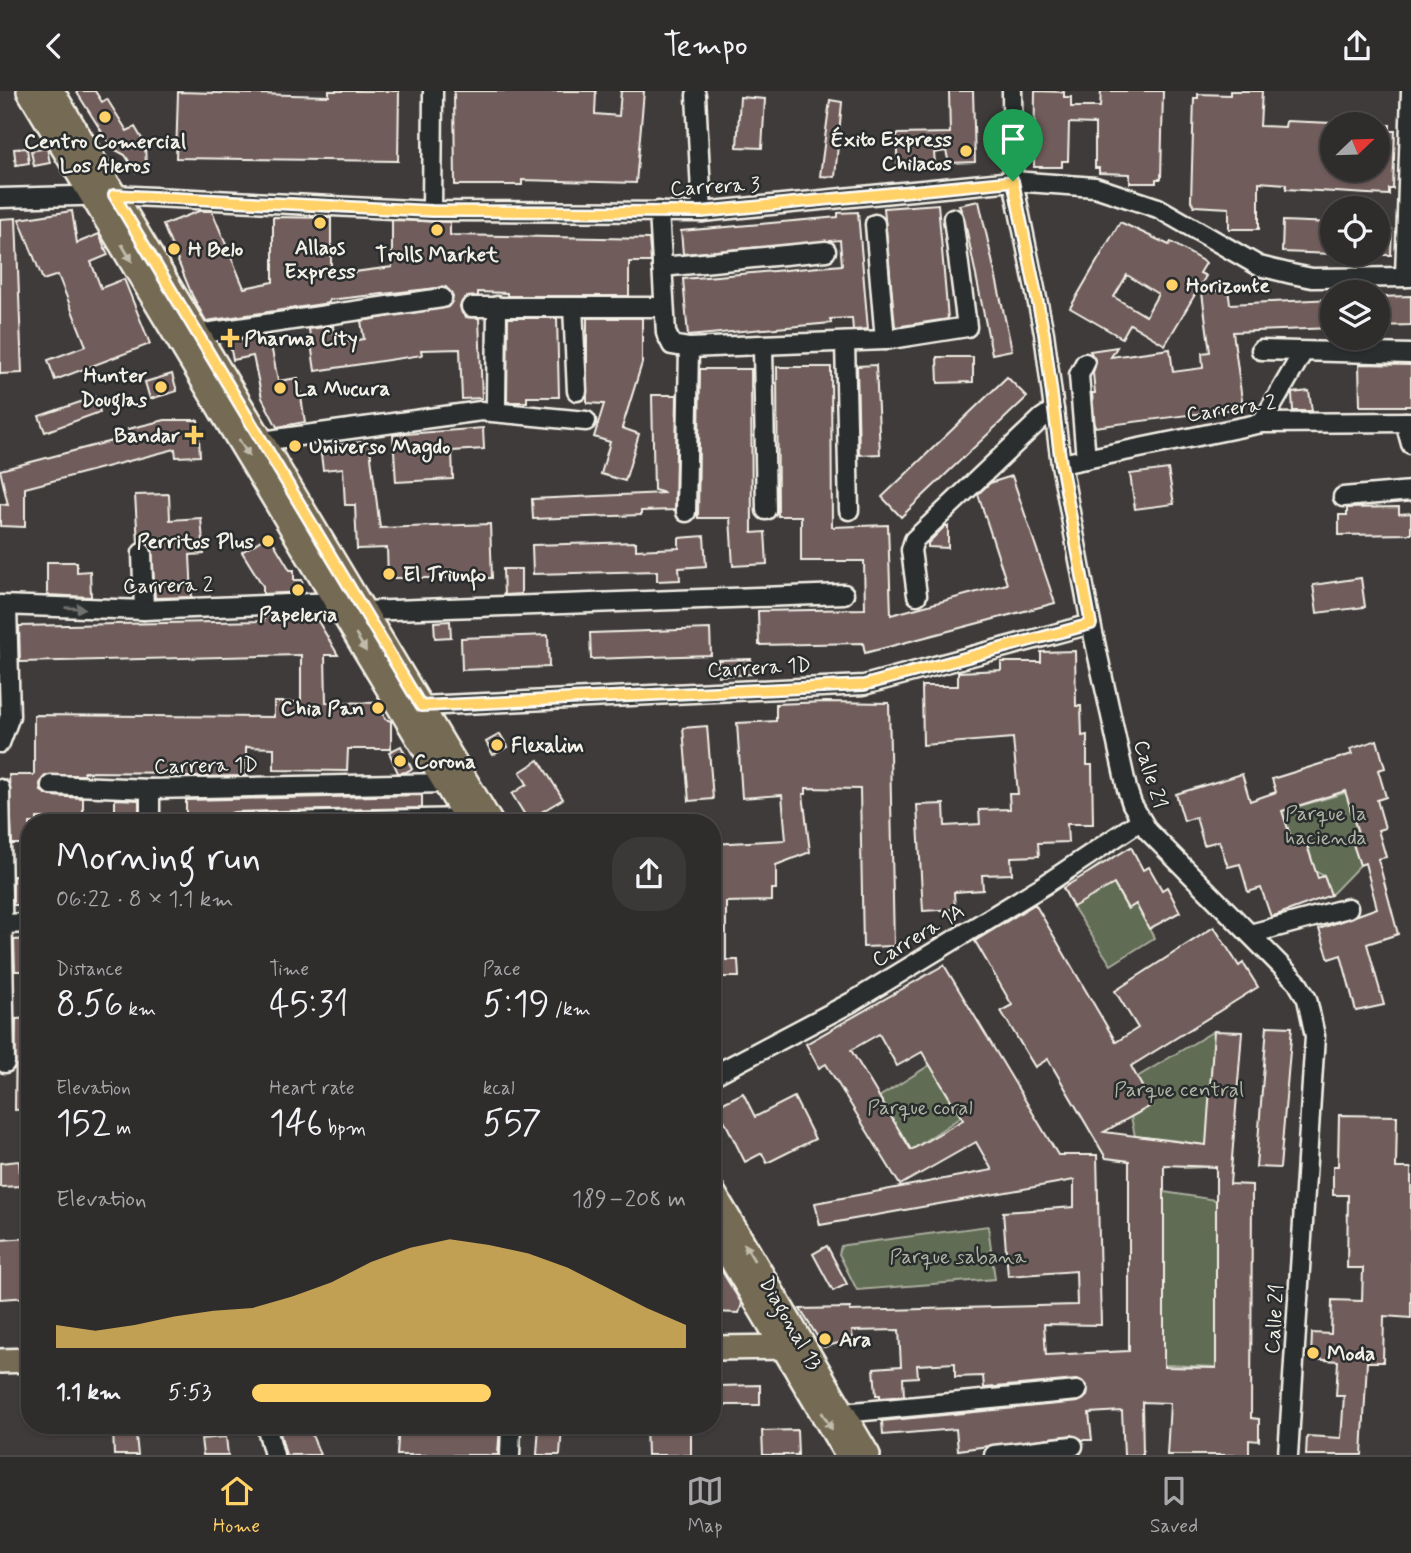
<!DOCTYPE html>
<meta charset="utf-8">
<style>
body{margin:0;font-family:Mynerve,sans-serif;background:#3b3838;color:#f1f3f6;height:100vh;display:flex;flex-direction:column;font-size:26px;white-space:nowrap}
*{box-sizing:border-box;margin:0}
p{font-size:23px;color:#a7a7a9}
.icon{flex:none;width:38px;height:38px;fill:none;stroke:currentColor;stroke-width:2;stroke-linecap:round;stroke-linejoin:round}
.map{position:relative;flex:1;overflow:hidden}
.side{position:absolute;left:21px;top:723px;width:700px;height:620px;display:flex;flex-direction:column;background:#2f2c2c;border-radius:28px;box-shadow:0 2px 5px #0004,0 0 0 2px #4a4848}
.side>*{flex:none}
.needle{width:46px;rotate:67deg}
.controls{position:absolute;left:1320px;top:21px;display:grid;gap:14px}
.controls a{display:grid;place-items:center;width:70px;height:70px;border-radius:50%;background:#2f2c2c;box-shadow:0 2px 5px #0004,0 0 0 2px #4a4848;font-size:35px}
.pin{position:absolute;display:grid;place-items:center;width:60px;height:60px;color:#fff;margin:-72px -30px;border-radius:50% 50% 50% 0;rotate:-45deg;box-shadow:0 0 7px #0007}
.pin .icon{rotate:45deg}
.round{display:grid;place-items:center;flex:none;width:74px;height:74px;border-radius:28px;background:#3b3838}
.summary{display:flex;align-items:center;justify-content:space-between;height:119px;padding:0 35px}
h1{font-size:38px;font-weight:600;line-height:52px}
.figures{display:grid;grid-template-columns:repeat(3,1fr);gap:10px;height:119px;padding:7px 35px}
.figures div{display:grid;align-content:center}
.figures b{font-size:35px;font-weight:600}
.figures small{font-size:19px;font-weight:400}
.figures p{font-size:19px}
.chart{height:196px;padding:14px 35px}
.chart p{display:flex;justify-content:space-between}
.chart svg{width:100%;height:126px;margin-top:7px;fill:#ffd166;opacity:.7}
ul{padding:0 35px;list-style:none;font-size:23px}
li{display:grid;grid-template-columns:112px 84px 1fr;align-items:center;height:52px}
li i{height:18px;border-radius:9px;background:#ffd166}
header{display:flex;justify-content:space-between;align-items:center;height:91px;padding:0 35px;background:#2f2c2c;font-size:32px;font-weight:600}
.menu{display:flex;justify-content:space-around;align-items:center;height:98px;border-top:2px solid #4a4848;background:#2f2c2c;font-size:19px;color:#a7a7a9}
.menu a{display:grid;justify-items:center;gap:4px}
.menu .active{color:#ffd166}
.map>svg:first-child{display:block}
.green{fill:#606c53;stroke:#aaae9e;stroke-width:2}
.building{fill:#6f5c5a;stroke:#f4f1e8;stroke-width:2;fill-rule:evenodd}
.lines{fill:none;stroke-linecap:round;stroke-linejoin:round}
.minor-casing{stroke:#f4f1e8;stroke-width:23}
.major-casing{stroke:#f4f1e8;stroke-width:28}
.minor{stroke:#2a2d2e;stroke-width:18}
.major{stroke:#746b52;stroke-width:23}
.oneway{fill:#c1bbac}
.oneway2{fill:#71726f}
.route-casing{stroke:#fff;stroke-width:14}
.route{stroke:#ffd166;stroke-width:9}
.poi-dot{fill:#ffd166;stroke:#2a2d2e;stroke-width:2.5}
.labels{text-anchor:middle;stroke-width:5;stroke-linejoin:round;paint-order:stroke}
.poi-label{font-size:21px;font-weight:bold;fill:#f4f1e8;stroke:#2a2d2e;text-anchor:start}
.street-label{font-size:21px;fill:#f4f1e8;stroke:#2a2d2e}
.park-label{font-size:21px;fill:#b1b5a5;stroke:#2a2d2e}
</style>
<header><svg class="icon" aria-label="back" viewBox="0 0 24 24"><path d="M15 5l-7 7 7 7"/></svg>Tempo<svg class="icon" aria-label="share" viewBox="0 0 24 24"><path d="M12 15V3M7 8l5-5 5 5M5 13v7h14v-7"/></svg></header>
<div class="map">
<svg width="1411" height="1364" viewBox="0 0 1411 1364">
<rect width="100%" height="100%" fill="#3f3b3b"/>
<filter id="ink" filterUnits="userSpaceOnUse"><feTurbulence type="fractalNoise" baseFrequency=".0143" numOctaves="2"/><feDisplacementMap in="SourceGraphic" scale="14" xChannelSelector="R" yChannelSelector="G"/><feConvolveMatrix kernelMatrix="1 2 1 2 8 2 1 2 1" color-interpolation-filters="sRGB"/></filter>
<g filter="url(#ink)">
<g class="green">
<polygon points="1355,699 1350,718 1359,745 1351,747 1360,774 1331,804 1324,785 1315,780 1307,752 1294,756 1282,720"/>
<polygon points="1102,772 1127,817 1136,813 1154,847 1111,874 1073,816 1087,783"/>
<polygon points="1214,940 1205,1076 1184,1077 1186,1051 1135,1045 1131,1026 1152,1014 1137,986"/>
<polygon points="930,974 961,1026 911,1059 879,1006"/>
<polygon points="1164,1101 1216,1109 1216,1276 1164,1274"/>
<polygon points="988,1135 995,1188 857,1199 839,1163 841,1155 845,1154"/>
</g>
<g class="building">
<polygon points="76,0 95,0 102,11 107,8 127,40 135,36 145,53 146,74 136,81 125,64 112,57"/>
<polygon points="329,0 399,0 398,70 176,67 178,1 329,5"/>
<polygon points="454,0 596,0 595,23 619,25 621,0 644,0 636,92 522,89 522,94 455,94"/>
<polygon points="949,0 973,0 975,71 949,72 946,60 934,62 935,72 897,73 897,43 950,42"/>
<polygon points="1035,0 1064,1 1064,6 1071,6 1071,16 1100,16 1101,0 1163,0 1161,88 1156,88 1156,92 1130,92 1130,83 1099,82 1099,77 1095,77 1095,33 1069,32 1068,70 1062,70 1062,76 1034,76"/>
<polygon points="1230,0 1262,0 1260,35 1285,36 1286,30 1332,32 1332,79 1378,79 1377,34 1390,34 1390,40 1395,40 1393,98 1389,98 1389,104 1368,103 1286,98 1286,93 1259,91 1259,138 1229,138 1229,117 1194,115 1191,110 1194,7 1198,7 1198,3 1230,4"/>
<polygon points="740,6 765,8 762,57 737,56"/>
<polygon points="830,9 842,11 835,86 820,85"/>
<polygon points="27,57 29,72 16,74 14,58"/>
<polygon points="47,57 50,72 34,75 31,60"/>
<polygon points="979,110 1012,259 992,263 964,126 959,114"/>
<polygon points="938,113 948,228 895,236 884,117"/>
<polygon points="72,120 77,152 99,143 108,164 91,171 101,197 124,188 150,253 55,289 48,269 86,255 58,184 43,189 19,128"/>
<polygon points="199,120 212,120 244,197 273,191 273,126 331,127 331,184 392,176 392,129 450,131 450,144 649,148 651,171 629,171 629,205 507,205 507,202 478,201 478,205 465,207 460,215 462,222 466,226 479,227 482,307 462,308 460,258 421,259 422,264 315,280 309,238 333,235 335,253 364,248 361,230 448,216 453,206 446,196 329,209 329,212 206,230 192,204 163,134"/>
<polygon points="858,121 868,238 853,239 852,227 830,228 831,232 688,245 683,188 842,174 840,149 683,163 681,140 838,126 838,122"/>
<polygon points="16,127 22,282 0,283 0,128"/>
<polygon points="1283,130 1332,132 1332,163 1282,161"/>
<path d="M1120,131l49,23 2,-3 35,21 -6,10 6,3 -41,69 -35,-21 -8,14 -52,-30zM1127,184l31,19 -12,22 -32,-19z"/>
<polygon points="1377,137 1392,138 1391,164 1377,164"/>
<polygon points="1228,198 1230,213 1332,208 1332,237 1233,241 1243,317 1095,336 1092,302 1095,302 1093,282 1096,271 1090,260 1117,256 1111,266 1170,258 1173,281 1203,277 1202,262 1210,261 1202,202"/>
<polygon points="1411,205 1411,234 1377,235 1377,206"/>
<polygon points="508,227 557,227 559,306 527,306 527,311 507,311"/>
<polygon points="587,227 642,227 642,272 622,337 639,343 625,390 601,383 610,351 594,346 604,313 587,312"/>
<polygon points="269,244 278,290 298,287 305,331 277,336 262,307 253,265 233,269 229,250"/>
<polygon points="937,266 973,266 973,291 938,292"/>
<polygon points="1359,273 1411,274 1411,315 1360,315"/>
<polygon points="876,274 880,363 859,364 857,275"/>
<polygon points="777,276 831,276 832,436 888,434 891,524 1007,493 978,403 990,392 1012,385 1055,512 865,562 863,552 759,554 758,520 865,518 864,470 801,470 801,425 778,425"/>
<polygon points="700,278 751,278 752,442 765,441 767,473 733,475 730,427 698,427"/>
<polygon points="172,283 177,300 150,308 145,291"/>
<polygon points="1007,286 1027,306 901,426 882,406"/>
<polygon points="1309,300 1312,320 1293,320 1292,302"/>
<polygon points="652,304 677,304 675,419 641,420 641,424 533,428 532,408 665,402 654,399"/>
<polygon points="95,306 100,321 45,341 39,325"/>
<polygon points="165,329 198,329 200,365 176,366 175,358 25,397 25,436 0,435 0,413 8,414 0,379 131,345 128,338"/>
<polygon points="483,337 484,358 452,360 453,388 396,391 393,344"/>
<polygon points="369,350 380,437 490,433 492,487 388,487 387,457 357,458 355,414 345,414 343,377 323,379 320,356"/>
<polygon points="1168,378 1174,413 1135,418 1130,383"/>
<polygon points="169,403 170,429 201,427 204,463 190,464 192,506 155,507 152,457 147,452 138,452 135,404"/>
<polygon points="1399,416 1399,423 1411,422 1411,443 1339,444 1339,424 1347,424 1347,417"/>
<polygon points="945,435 948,435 948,457 928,456 928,452"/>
<polygon points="269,444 290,479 294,479 294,489 302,489 303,501 263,503 263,495 242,461"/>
<polygon points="704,445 706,475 679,477 680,489 657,490 657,480 533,483 532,454 636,451 636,459 679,457 679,447"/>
<polygon points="47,471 77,471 77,481 90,480 91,506 47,504"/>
<polygon points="503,478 521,478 521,503 504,504"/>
<polygon points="1361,487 1365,516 1317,522 1313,494"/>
<polygon points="304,524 304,530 318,530 338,564 325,564 326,611 380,612 385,628 391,630 391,658 348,658 347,680 274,679 274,657 246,656 246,685 186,686 186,682 84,681 84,684 46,684 40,693 41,700 51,705 83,707 83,727 37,727 37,732 30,732 30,753 12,753 9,684 34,684 34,624 274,626 274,611 301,611 301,564 20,571 19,535 264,530 264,525"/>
<polygon points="450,530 451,546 435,547 434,531"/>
<polygon points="710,538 711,564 591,568 590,542"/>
<polygon points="548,544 549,576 462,579 461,547"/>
<polygon points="1075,560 1076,615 1081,615 1082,645 1087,644 1087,674 1092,674 1093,733 1067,733 1068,751 1038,752 1039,765 1011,766 1012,783 982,784 983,799 954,801 955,818 923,820 917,714 944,713 945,735 980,733 979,719 1010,718 1009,703 1018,703 1013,647 923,654 922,595 958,595 958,581 1001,579 1001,571 1041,571 1041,561"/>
<polygon points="751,568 752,583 718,585 718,569"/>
<polygon points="826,611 889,612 894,855 863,856 860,698 806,697 806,703 803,703 810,761 776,774 776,798 772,798 772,810 726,811 726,869 738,869 739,886 712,886 712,753 786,749 782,704 742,707 737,632 776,630 776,613"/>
<polygon points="707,635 713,708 689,710 683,637"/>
<polygon points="500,643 508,656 493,664 486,651"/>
<polygon points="1377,649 1385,677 1378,679 1386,706 1377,709 1385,737 1378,739 1386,766 1378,768 1398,843 1367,853 1384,914 1356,920 1341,864 1329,868 1319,838 1377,817 1365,772 1360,774 1351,747 1359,745 1345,700 1282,720 1294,756 1306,752 1318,787 1324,785 1331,804 1271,826 1261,797 1248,801 1240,773 1228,776 1219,750 1204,754 1196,726 1184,730 1176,703 1242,683 1250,710 1276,701 1272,688 1352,663 1350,658"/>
<polygon points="401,655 412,678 406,681 398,682 389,661"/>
<polygon points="539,669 563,708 528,729 512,703 527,693 520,681"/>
<polygon points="422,704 422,717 234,721 225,726 186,726 186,709"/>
<polygon points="115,708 139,709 139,732 115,732"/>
<polygon points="1131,756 1143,779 1149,776 1162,799 1167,796 1180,821 1149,838 1136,813 1128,818 1114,793 1073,816 1063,797"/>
<polygon points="13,785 30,786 30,814 13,814"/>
<path d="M1035,813l81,138 22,-14 -23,-37 99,-64 25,39 4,-3 15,24 -127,79 21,39 -48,27 102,13 8,-114 28,1 -12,152 22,1 -1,233 8,1v22l-10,-1v15h-82l3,-52 -28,-1 1,53h-19l-2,-44 -33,2 3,27h-9l-11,-5 -114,15 -2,-21 -73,6 -1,-14 196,-19 9,-6 1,-7 -6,-8 -6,-1 -92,8 -1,-12 -28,1v-14l-38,2 1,12 -15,1 1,18 -24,2v-3h-4l-2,-27 27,-2 -2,-36 -47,1 1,8 -29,8 -24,-38 50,-1v3l227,-6 -1,-34 -68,5 -5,-64 71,-5v-27l-254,45 -5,-22 177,-33 -16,-28 -76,43 -74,-121 -7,4 -13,-24 138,-79 114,190h39l4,170 -57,-1 2,31 83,-4v-190l-23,-3 -58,-99 -13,8 -34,-56 11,-6 -37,-64zM879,943l18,32 25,-14 41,68 -52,30 -60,-100zM1164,1074l52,2v201l-52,-1z"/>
<polygon points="30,848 30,880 15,880 14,849"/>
<polygon points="30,927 30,1018 15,1019 16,928"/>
<polygon points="1267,935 1292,936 1280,1077 1256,1076"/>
<polygon points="743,1002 755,1026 794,1006 815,1048 767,1072 762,1062 745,1071 717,1015"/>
<polygon points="1339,1024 1397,1025 1396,1077 1411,1077 1411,1227 1384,1225 1383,1271 1367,1271 1362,1364 1306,1364 1307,1345 1341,1347 1344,1305 1336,1305 1338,1270 1311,1268 1312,1242 1331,1243 1332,1209 1362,1210 1363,1177 1347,1177 1348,1104 1333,1104 1333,1075 1338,1075"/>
<polygon points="19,1070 21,1095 0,1096 0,1072"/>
<polygon points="30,1147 30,1206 0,1208 0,1149"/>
<polygon points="827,1155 847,1193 833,1200 813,1163"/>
<polygon points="712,1164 742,1213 739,1222 712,1221"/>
<polygon points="760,1294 760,1314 718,1314 718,1295"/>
<polygon points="278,1334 308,1334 320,1364 286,1364"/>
<polygon points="399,1334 500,1334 498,1364 397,1364"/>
<polygon points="539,1334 562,1334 560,1364 537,1364"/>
<polygon points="646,1334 691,1334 691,1364 647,1364"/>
<polygon points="135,1335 138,1364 114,1364 113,1337"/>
<polygon points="797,1339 798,1364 763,1364 762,1340"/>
<polygon points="226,1346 228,1364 203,1364 201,1348"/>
</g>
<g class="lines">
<defs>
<g id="minor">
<polyline points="1012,0 1013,90 1044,242 1061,373 1091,533 1127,698 1132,713 1148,740 1297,891 1307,908 1315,945 1288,1364"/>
<polyline points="696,4 702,121"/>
<polyline points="0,107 114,104 432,120 702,121 1013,90 1095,96 1158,117 1259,175 1292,183 1312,187 1411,186"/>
<polyline points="432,120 433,0"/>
<polyline points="659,120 666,242 672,254 689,257 885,249 967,236 953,127"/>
<polyline points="875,133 885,249"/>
<polyline points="662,176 826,160"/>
<polyline points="1405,186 1411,0"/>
<polyline points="471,216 663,216"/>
<polyline points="573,216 577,300"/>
<polyline points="198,243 442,207"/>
<polyline points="845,251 849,419"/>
<polyline points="763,256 766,419"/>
<polyline points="1261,259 1411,263"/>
<polyline points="1085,272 1079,284 1086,368"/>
<polyline points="496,313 497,215"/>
<polyline points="1405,331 1411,353"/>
<polyline points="1262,332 1303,261"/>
<polyline points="262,350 481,320 586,330"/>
<polyline points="1061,373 1262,332 1411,331"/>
<polyline points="1343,406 1411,400"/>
<polyline points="686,421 689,257"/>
<polyline points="142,462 144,519"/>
<polyline points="917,504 911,459 914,449 1042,327 1054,319"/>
<polyline points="0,514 144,519 337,511"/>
<polyline points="364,520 844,503"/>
<polyline points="421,615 864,594 1091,533"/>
<polyline points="0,652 10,625 7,515"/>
<polyline points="51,694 150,698 446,692"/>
<polyline points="0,698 5,972"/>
<polyline points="150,698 150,732"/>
<polyline points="234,732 466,727"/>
<polyline points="4,833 30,832"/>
<polyline points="1250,843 1348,817"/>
<polyline points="712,985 852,911 1046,793 1140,730"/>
<polyline points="843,1322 1077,1300"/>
<polyline points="266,1334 274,1364"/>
<polyline points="510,1364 511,1334"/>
<polyline points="994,1364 1073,1355"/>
</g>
<g id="major">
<polyline points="29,0 469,732"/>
<polyline points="52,0 491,732"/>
<polyline points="712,1099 868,1364"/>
<polyline points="712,1136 847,1364"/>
<polyline points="712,1257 796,1256"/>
<polyline points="0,1270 30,1269"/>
</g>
</defs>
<use href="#minor" class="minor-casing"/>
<use href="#major" class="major-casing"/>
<use href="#minor" class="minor"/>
<use href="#major" class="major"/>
</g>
<defs><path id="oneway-solid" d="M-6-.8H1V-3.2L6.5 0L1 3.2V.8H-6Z" transform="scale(1.75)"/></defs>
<g class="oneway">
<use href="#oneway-solid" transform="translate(127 162) rotate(59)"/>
<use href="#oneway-solid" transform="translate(244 357) rotate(59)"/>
<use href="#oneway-solid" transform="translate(361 552) rotate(59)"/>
<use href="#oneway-solid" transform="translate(749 1161) rotate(-121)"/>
<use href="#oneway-solid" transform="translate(827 1330) rotate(59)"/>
</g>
<use class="oneway2" href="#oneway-solid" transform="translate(75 517) rotate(2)"/>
</g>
<g class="lines" filter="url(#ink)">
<defs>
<polygon id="route" points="1013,90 1044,242 1061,373 1091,533 864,594 421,615 114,104 432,120 702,121"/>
</defs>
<use href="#route" class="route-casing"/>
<use href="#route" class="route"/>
</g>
<g class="poi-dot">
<circle cx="105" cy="26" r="7"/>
<circle cx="966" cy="60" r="7"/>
<circle cx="320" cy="132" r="7"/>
<circle cx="437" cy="139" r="7"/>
<circle cx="174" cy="158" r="7"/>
<circle cx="1172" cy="194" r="7"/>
<path d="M226.5 236.5h7v7h7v7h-7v7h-7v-7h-7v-7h7z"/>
<circle cx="161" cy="296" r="7"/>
<circle cx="280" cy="297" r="7"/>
<path d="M190.5 333.5h7v7h7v7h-7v7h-7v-7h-7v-7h7z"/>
<circle cx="295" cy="355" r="7"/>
<circle cx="268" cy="450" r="7"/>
<circle cx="389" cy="483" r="7"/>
<circle cx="298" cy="499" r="7"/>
<circle cx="378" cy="617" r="7"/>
<circle cx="497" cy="654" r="7"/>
<circle cx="400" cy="670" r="7"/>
<circle cx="825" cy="1248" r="7"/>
<circle cx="1313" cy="1262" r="7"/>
</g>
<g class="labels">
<g class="poi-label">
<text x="952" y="55" text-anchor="end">Éxito Express<tspan x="952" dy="24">Chilacos</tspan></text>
<text x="105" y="57" text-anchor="middle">Centro Comercial<tspan x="105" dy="24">Los Aleros</tspan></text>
<text x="320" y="163" text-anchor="middle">Allaos<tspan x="320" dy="24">Express</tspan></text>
<text x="188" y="165">H Belo</text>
<text x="437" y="170" text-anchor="middle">Trolls Market</text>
<text x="1186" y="201">Horizonte</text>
<text x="244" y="254">Pharma City</text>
<text x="147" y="291" text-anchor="end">Hunter<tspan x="147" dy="24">Douglas</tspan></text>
<text x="294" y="304">La Mucura</text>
<text x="180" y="351" text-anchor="end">Bandar</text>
<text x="309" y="362">Universo Magdo</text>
<text x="254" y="457" text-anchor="end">Perritos Plus</text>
<text x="403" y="490">El Triunfo</text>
<text x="298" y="530" text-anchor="middle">Papeleria</text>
<text x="364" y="624" text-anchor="end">Chia Pan</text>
<text x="511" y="661">Flexalim</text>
<text x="414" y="677">Corona</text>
<text x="839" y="1255">Ara</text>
<text x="1327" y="1269">Moda</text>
</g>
<g class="street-label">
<text transform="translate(715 95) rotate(-3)" y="7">Carrera 3</text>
<text transform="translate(1231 317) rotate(-8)" y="7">Carrera 2</text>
<text transform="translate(168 494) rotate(-1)" y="7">Carrera 2</text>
<text transform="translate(759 576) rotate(-3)" y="7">Carrera 1D</text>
<text transform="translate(206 674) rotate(-1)" y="7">Carrera 1D</text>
<text transform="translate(1151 683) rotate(73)" y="7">Calle 21</text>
<text transform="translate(918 844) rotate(-31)" y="7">Carrera 1A</text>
<text transform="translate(1274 1228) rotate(-86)" y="7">Calle 21</text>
<text transform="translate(791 1232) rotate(60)" y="7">Diagonal 13</text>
</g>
<g class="park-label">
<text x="1326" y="729">Parque la<tspan x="1326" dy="24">hacienda</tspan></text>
<text x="1179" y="1005">Parque central</text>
<text x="920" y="1023">Parque coral</text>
<text x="958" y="1172">Parque sabana</text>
</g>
</g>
</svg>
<div class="controls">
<a><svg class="needle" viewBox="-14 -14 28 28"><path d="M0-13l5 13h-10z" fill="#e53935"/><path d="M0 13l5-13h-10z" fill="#a7a7a9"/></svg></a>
<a><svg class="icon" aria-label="locate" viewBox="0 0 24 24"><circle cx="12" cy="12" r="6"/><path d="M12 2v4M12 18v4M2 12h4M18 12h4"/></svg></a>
<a><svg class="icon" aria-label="layers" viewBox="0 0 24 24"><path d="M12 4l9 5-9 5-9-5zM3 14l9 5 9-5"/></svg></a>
</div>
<div class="pin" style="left:1013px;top:90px;background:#1e9e55"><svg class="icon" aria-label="arrive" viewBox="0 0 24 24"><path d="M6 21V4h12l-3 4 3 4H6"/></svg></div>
<section class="side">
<div class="summary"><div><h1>Morning run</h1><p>06:22 · 8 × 1.1 km</p></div><a class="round"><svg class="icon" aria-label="share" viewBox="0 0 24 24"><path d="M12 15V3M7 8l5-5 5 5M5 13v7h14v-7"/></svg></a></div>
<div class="figures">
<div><p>Distance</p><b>8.56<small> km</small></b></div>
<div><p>Time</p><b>45:31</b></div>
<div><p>Pace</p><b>5:19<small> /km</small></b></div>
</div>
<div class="figures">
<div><p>Elevation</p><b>152<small> m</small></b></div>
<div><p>Heart rate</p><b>146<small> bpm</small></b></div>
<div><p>kcal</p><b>557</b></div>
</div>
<div class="chart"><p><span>Elevation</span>189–208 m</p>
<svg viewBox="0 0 160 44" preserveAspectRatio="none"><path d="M0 44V36L10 38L20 36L30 33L40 31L50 30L60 26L70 21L80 14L90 9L100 6L110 8L120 11L130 16L140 23L150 30L160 36V44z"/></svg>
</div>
<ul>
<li><b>1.1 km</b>5:53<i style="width:55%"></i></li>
</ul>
</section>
</div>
<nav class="menu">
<a class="active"><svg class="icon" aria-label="home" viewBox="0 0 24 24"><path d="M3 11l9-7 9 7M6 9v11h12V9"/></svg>Home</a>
<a><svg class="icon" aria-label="map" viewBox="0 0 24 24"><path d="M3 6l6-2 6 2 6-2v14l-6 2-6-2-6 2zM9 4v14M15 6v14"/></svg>Map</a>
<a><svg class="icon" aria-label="saved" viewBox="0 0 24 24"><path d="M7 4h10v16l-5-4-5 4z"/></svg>Saved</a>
</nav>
